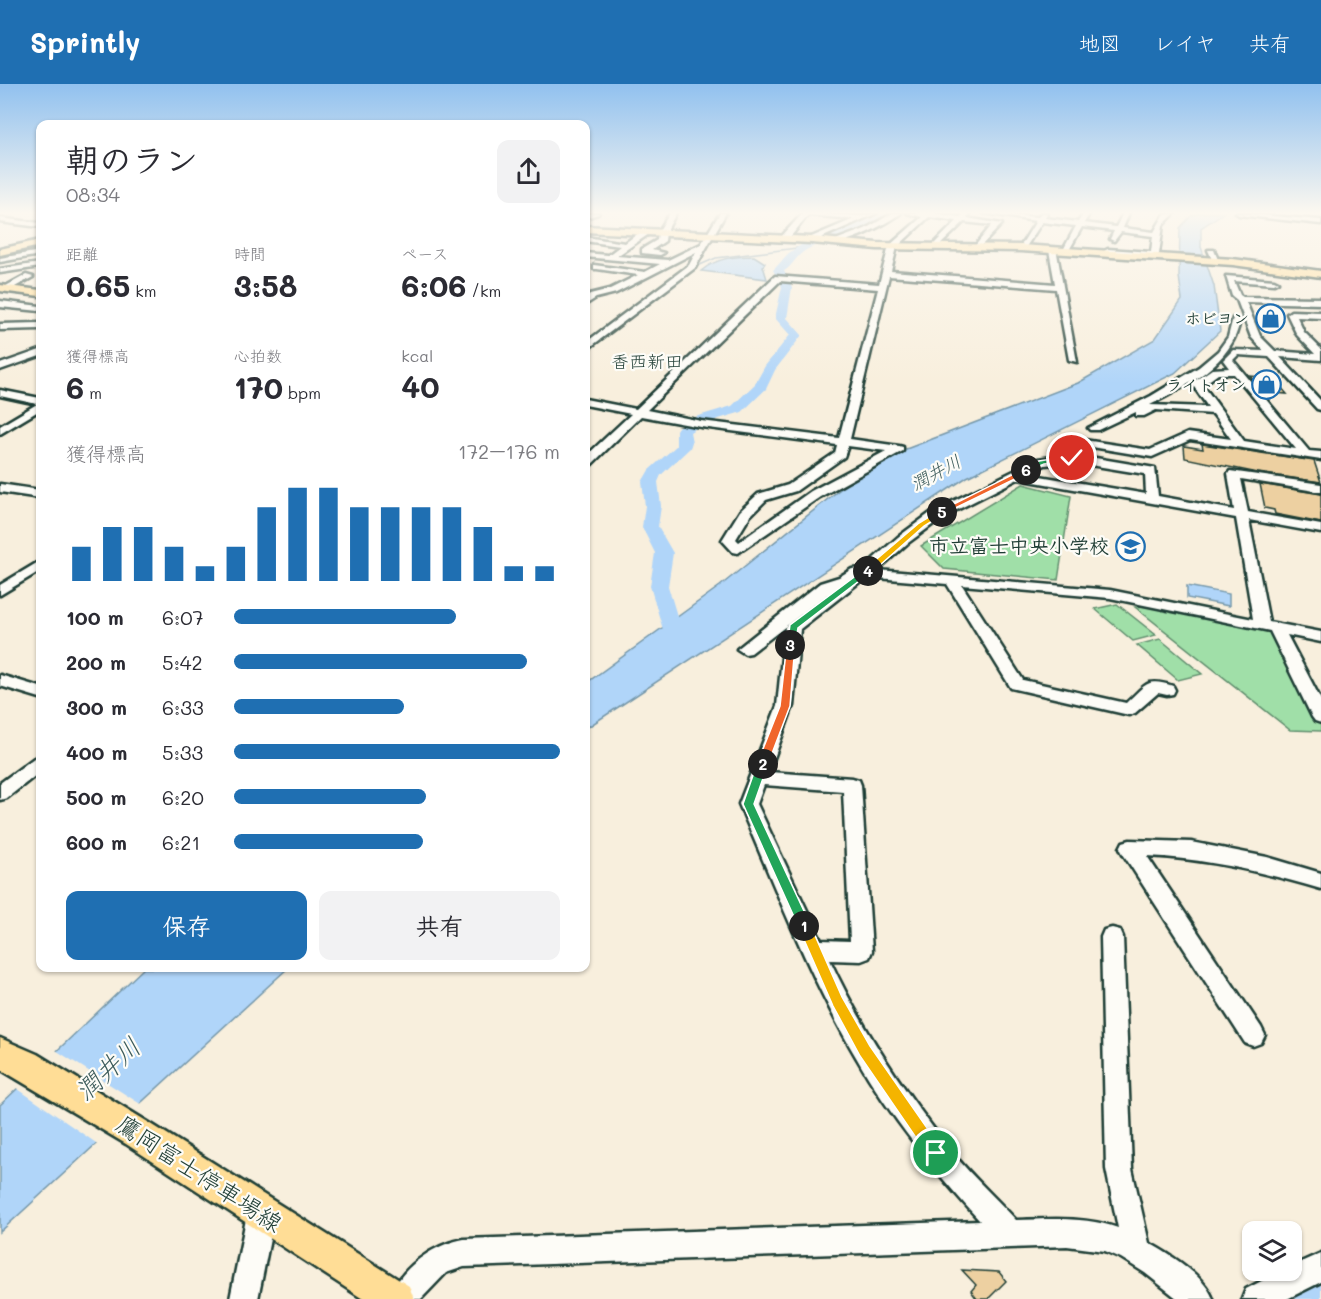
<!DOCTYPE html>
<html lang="ja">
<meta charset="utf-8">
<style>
body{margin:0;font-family:Mali,"Klee One",sans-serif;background:#f2f2f3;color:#2b2b33;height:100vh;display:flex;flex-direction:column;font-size:22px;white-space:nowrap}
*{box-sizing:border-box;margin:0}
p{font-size:20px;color:#7c7c81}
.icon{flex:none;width:33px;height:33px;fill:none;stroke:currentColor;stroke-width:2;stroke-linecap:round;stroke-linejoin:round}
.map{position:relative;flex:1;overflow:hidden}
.side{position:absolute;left:36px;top:36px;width:554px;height:852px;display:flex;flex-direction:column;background:#fff;border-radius:12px;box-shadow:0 2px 4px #0004}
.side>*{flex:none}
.tools{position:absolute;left:1242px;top:1137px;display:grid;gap:12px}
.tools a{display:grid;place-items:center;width:60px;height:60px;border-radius:12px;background:#fff;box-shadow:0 2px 4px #0004;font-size:30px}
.pin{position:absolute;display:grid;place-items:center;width:51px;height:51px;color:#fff;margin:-26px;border:3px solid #fff;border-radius:50%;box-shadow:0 2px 6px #0007}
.km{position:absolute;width:30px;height:30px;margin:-15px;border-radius:50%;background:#222;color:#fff;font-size:16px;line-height:30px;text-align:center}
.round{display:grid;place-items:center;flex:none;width:63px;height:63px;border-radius:12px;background:#f2f2f3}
.head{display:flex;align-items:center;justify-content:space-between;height:102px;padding:0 30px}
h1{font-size:33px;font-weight:700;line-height:45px}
.metrics{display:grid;grid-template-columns:repeat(3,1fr);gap:9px;height:102px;padding:6px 30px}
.metrics div{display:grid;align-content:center}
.metrics b{font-size:30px;font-weight:700}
.metrics small{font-size:16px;font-weight:400}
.metrics p{font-size:16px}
.chart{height:168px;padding:12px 30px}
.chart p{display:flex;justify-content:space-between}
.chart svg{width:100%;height:108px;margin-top:6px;stroke:#1f6fb2;stroke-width:6}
.cta{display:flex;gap:12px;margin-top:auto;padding:12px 30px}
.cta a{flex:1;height:69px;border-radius:12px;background:#1f6fb2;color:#fff;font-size:24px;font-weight:700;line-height:69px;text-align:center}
.cta a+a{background:#f2f2f3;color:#2b2b33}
ul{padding:0 30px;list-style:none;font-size:20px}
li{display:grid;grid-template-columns:96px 72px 1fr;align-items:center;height:45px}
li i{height:15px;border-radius:8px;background:#1f6fb2}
header{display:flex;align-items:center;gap:36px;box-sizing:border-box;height:84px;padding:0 30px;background:#1f6fb2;color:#fff}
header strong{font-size:28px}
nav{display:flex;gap:33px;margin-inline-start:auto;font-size:21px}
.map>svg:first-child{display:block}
.green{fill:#a0dfa8;stroke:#608e6e;stroke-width:1.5}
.water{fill:#b0d5f9;stroke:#7698aa;stroke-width:1.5}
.pier{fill:#f8efdd}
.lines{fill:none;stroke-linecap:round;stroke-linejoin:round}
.stream{stroke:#7698aa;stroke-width:1.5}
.river{fill:#b0d5f9;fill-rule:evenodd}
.building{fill:#edd0a1;stroke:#1f3d34;stroke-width:1.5}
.minor-casing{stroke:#1f3d34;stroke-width:5}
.major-casing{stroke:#1f3d34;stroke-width:5}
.minor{fill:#fdfcf7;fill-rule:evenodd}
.major{fill:#ffdd96;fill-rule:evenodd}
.split-1{fill:#f5b400;stroke:#fff;stroke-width:1.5}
.split-2{fill:#22a559;stroke:#fff;stroke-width:1.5}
.split-3{fill:#f0652b;stroke:#fff;stroke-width:1.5}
.split-4{fill:#22a559;stroke:#fff;stroke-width:1.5}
.split-5{fill:#f5b400;stroke:#fff;stroke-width:1.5}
.split-6{fill:#f0652b;stroke:#fff;stroke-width:1.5}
.split-7{fill:#22a559;stroke:#fff;stroke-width:1.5}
.labels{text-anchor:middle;stroke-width:4.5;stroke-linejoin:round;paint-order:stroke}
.far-poi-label{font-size:16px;font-weight:bold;fill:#1f3d34;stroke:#fdfcf7;text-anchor:end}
.far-quarter-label{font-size:18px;fill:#1f3d34;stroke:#fdfcf7}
.far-water-label{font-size:18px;font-style:italic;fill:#3c5b5b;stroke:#fdfcf7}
.poi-label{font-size:20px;font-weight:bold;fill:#1f3d34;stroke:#fdfcf7;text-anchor:end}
.near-street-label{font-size:24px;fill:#1f3d34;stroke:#fdfcf7}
.near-water-label{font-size:26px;font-style:italic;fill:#3c5b5b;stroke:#fdfcf7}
</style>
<header>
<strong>Sprintly</strong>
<nav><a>地図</a><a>レイヤ</a><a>共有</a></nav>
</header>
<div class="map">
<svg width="1321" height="1215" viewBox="0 0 1321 1215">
<rect width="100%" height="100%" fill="#f8efdd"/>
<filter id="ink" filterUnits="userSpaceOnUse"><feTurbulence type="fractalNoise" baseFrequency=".0167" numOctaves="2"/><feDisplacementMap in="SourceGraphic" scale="12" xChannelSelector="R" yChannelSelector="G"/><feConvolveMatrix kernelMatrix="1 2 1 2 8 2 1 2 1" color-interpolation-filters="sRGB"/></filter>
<g filter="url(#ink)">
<g class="green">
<polygon points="1023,400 1071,412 1058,496 944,485 921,462"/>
<polygon points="1117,520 1156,551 1133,557 1095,525"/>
<polygon points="1153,521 1272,548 1321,636 1321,647 1290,646 1135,523"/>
<polygon points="1160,555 1202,590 1178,596 1137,561"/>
</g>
<g class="water">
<polygon points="1199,129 1223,129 1201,144 1201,163 1214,202 1220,247 1175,289 967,393 585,645 585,600 720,502 875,377 1078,299 1155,255 1182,216 1179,192 1180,144 1191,132"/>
<path d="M754,172l11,7 -2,3 4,13 -66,-8c15,-13 34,-15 53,-15z"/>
<polygon points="1187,502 1229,510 1229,522 1187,514"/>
<polygon points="144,884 288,884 0,1148 0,1021"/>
</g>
<polygon class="pier" points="54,965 142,1021 99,1061 15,1003"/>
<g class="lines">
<polyline class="stream" points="700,181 716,174 805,163"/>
<g class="river">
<path d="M881,129h10c-22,20 -57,23 -83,36 -13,7 -15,17 -24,22l8,16 -5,31 15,17 -27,35 -9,19 -24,23 -37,11 -15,9 2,10 -2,6 -29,27 -3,7 3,24 -3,21 15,26 -5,33 19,63 -3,4 -7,2 -7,-2 -20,-67 5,-33 -13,-26 3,-21 -3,-24 7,-12 27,-24v-16l2,-3 17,-10 37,-11 23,-22 10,-18 25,-31 -15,-17 7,-31 -9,-17c6,-5 11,-13 16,-17 26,-20 64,-23 92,-40z"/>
<polygon points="702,149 781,154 786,157 781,160 699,154 697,152"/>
<polygon points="1321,1187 1321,1215 1289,1215 1294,1202"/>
</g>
</g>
<g class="building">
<polygon points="1250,292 1273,294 1287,310 1263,308"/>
<polygon points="1202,360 1314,377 1321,398 1258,389 1185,374 1184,362 1203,365"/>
<polygon points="1260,400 1321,410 1321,439 1275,430 1274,426 1265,424"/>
<polygon points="962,1186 999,1188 1006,1197 988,1215 977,1215 971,1207 976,1201"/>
</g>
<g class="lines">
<defs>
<g id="minor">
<polygon points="599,129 598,130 585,134 585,130"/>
<polygon points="670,129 676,129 666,148 665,157 652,166 664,169 660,171 642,169 642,165 657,156 658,148"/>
<polygon points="720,129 726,129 695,184 585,267 585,259 689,181 696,168 616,209 596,214 585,221 585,214 590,210 610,205 638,191 597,185 594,185 594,181 645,188 660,180 585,173 585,169 608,171 620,162 585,157 585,153 625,159 643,146 649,146 649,150 617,172 668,176 701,160"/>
<polygon points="803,129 862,132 877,129 812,158 809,154 854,135 808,131 787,157 781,157 781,153"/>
<path d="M893,129h8c-11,9 -59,35 -71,29l35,-13z"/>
<path d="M907,129h26l27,4 4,-4h6l-3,5 35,6 -24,25 -4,-2 18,-22 -28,-3 -27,26 -3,-4 23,-23 -28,-4 -32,30 -6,24 164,13 -6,-34 7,-2 21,114 -8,-2 -13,-71 -167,-13 -39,163 49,7 4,1v4l-83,46 -82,56 -5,-1 -11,-12 18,-29 18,-17 30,-9 47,-32 2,-8 -136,-18 -60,-11 -52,51 -4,1v-11l46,-43 -46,-9v-6l51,10 139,-133 104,8 10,-38 33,-29zM780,197l98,8 -39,149 -138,-17 -54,-11zM848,362l38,5 -75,40 -72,51 -3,-3 14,-23 16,-16 30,-9 48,-34z"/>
<polygon points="983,129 1038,133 1041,129 1047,129 1045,134 1078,138 1084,129 1090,129 1084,139 1116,143 1123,129 1129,129 1123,144 1154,148 1164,131 1175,129 1163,141 1159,170 1155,172 1108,169 1104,167 1108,165 1151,168 1153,152 1121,148 1114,157 1110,155 1114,147 1082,143 1068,168 1062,168 1076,142 1042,138 1024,166 1018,166 1036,137"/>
<polygon points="1236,129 1321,136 1321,140 1239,131"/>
<polygon points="0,134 40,139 40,143 0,138"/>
<polygon points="1208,166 1214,166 1219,178 1213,178"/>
<polygon points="40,167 40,171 0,178 0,174"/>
<polygon points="40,179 40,183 0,189 0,185"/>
<polygon points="26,191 33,193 13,204 6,202"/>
<path d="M1226,192l48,4 4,2 -4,2 -40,-3 6,14 3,2 78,1v6l-75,-2 14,34 15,15 40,3 -18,-19 -10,-21 4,-3 30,1v6l-24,-1 7,15 17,17v11l-41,-3 41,44v9l-4,-1 -48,-52 -31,-2 -5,5 76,91 12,1v8l-131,-20 -38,17 -72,-12v-4l4,-1 66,10 38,-17 43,6 -18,-25 -57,-4 -12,6h-8v-4l-38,18h-8l-2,-2 63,-32 48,-29 19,-16 10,-14 5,-19 7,2c-7,43 -53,66 -90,85l58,2 -16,-23 1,-2 19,-13 17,-1 -6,-8 10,-10 31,1 -13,-14 -14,-37 -5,-4zM1218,290h16l62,75 -52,-8 -41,-56z"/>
<polygon points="0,217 40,222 40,227 0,223"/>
<polygon points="40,239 40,245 0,246 0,240"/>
<polygon points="40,266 40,272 0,286 0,280"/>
<polygon points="0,306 40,314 40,326 0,350 0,342 37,320 0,312"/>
<path d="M1072,370l83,14 3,28 76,14 -6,-36 2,-3 91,13v8l-80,-13 7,33 73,13v8l-72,-13 20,102 52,10v10l-34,-7 34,65v23l-6,-2 -3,-4 -42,-86 -160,-33 -148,-13 61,95 103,23c20,-18 20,-26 47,-17l2,4 -2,4 -6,1 -9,-2 -23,20 -6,2 -118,-27 -64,-104 -81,-7 -66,52 -7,77 -24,66 83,6 7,2 2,5 11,166 -3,7 -8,3 -31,-1c30,65 70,125 114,182 21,28 48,52 72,78 34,-1 69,-4 102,8l-12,-59 -5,-232 3,-7 8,-2 8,2 3,7 9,232 17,74c22,12 55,32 64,56h-35l-33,-26 -24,-15 -16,-7 -38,-5 -603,21 -18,6 -25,26h-33c13,-31 43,-54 76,-60l516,-18c-46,-51 -90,-104 -124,-164 -47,-80 -80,-168 -117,-253l38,-98 8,-79 50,-39 -84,65 -6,1 -8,-5 83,-66 19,-6 13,-8 11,-1 35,-31 35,-26 105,-52zM1072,378l73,12 1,20 -118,-20 17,-9zM1018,395l218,39 17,101 -143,-29 -232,-20 30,-27 35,-26zM764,701l79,6 7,150 -29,-1 -64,-136z"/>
<polygon points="0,400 40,406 40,414 0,408"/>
<polygon points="40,477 40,487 0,511 0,501"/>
<polygon points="0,591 40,603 40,614 0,602"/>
<polygon points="40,672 40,688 7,714 0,716 0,699 34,674"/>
<path d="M1130,756l61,2 76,15 54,16v16c-59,-17 -112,-30 -174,-33l114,171 4,8 -4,8 -8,3 -8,-3 -122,-189 -3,-6 3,-6z"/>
<polygon points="261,1116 271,1120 275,1130 258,1215 230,1215 247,1130 251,1120"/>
<polygon points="1321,1169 1321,1198 1287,1215 1242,1215 1246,1205 1283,1186 1292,1186 1292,1182"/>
</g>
<g id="major">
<polygon points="585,142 812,153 877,159 1021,161 1233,175 1321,187 1321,193 1233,181 1021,167 877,165 812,159 585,148"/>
<polygon points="40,156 40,162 0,171 0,165"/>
<polygon points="0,201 40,206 40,212 0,207"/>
<polygon points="0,954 37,970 148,1038 409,1202 414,1215 363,1215 126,1060 0,985"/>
</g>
</defs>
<use href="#minor" class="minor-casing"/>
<use href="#major" class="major-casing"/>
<use href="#minor" class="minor"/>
<use href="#major" class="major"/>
</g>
</g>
<linearGradient id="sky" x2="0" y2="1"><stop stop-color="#91c1ef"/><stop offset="0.43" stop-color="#fcf8f0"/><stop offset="1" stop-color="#fcf8f0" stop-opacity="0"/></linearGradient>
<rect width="1321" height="299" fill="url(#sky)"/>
<polygon class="split-1" points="804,837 809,838 842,913 870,962 941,1064 943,1069 941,1074 936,1077 930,1074 860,972 833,922 798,842"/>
<polygon class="split-2" points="763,676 768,680 754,720 811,842 804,848 800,846 743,720 757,680"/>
<polygon class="split-3" points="787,559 795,561 790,622 768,680 763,684 757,680 780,622"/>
<polygon class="split-4" points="865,485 872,487 798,544 795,561 787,563 790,541"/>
<polygon class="split-5" points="942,425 946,428 945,429 924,442 871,489 865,489 865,485 919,439"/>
<polygon class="split-6" points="1026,384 1029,388 945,429 938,428"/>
<polygon class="split-7" points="1072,372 1074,376 1044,380 1026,388 1023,386 1039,377"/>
<defs>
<symbol id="shop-ring" viewBox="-11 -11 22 22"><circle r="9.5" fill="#fdfcf7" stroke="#1f6fb2" stroke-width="1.5"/><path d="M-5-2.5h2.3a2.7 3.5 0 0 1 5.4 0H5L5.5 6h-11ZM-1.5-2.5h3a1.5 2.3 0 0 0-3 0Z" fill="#1f6fb2"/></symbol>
<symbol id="school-ring" viewBox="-11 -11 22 22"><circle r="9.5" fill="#fdfcf7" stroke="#1f6fb2" stroke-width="1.5"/><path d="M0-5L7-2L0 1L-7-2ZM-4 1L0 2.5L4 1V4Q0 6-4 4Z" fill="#1f6fb2"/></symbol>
</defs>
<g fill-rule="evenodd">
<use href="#shop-ring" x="1254" y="218" width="33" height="33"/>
<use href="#shop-ring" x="1250" y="284" width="33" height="33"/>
<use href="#school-ring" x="1114" y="446" width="33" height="33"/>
</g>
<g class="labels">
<g class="far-poi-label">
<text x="1249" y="240">ホビヨン</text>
<text x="1246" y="307">ライトオン</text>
</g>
<g class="far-quarter-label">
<text x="647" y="284">香西新田</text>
</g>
<g class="far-water-label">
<text transform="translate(936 389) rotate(-29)" y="6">潤井川</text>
</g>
<g class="poi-label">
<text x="1109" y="469">市立富士中央小学校</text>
</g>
<g class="near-street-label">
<text transform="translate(199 1090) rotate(33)" y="8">鷹岡富士停車場線</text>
</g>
<g class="near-water-label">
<text transform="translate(108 985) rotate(-43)" y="9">潤井川</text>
</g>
</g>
</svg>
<div class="tools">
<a><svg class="icon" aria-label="layers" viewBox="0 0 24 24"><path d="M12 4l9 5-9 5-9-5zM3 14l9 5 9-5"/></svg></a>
</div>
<div class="pin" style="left:936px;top:1069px;background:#1e9e55"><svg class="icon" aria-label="arrive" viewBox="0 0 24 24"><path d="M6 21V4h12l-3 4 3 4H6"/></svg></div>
<div class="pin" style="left:1072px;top:374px;background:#d93025"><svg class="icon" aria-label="check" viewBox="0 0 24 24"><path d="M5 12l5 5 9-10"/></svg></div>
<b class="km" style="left:804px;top:842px">1</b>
<b class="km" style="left:763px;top:680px">2</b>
<b class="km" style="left:790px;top:561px">3</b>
<b class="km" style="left:868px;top:487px">4</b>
<b class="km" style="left:942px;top:428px">5</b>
<b class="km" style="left:1026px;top:386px">6</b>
<section class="side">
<div class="head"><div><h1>朝のラン</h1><p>08:34</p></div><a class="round"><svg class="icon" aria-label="share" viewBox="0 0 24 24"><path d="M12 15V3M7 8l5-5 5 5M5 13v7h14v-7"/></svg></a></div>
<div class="metrics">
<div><p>距離</p><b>0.65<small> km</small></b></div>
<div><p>時間</p><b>3:58</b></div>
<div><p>ペース</p><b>6:06<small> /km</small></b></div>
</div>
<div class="metrics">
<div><p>獲得標高</p><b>6<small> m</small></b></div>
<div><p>心拍数</p><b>170<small> bpm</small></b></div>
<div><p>kcal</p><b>40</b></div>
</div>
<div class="chart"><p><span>獲得標高</span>172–176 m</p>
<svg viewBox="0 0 160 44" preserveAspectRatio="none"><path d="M5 44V30M15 44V22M25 44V22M35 44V30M45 44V38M55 44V30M65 44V14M75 44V6M85 44V6M95 44V14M105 44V14M115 44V14M125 44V14M135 44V22M145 44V38M155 44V38"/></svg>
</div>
<ul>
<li><b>100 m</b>6:07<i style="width:68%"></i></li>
<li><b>200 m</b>5:42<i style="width:90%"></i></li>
<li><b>300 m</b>6:33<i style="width:52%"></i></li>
<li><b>400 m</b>5:33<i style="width:100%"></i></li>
<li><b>500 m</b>6:20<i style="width:59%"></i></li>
<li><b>600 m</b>6:21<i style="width:58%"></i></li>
</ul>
<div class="cta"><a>保存</a><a>共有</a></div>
</section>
</div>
